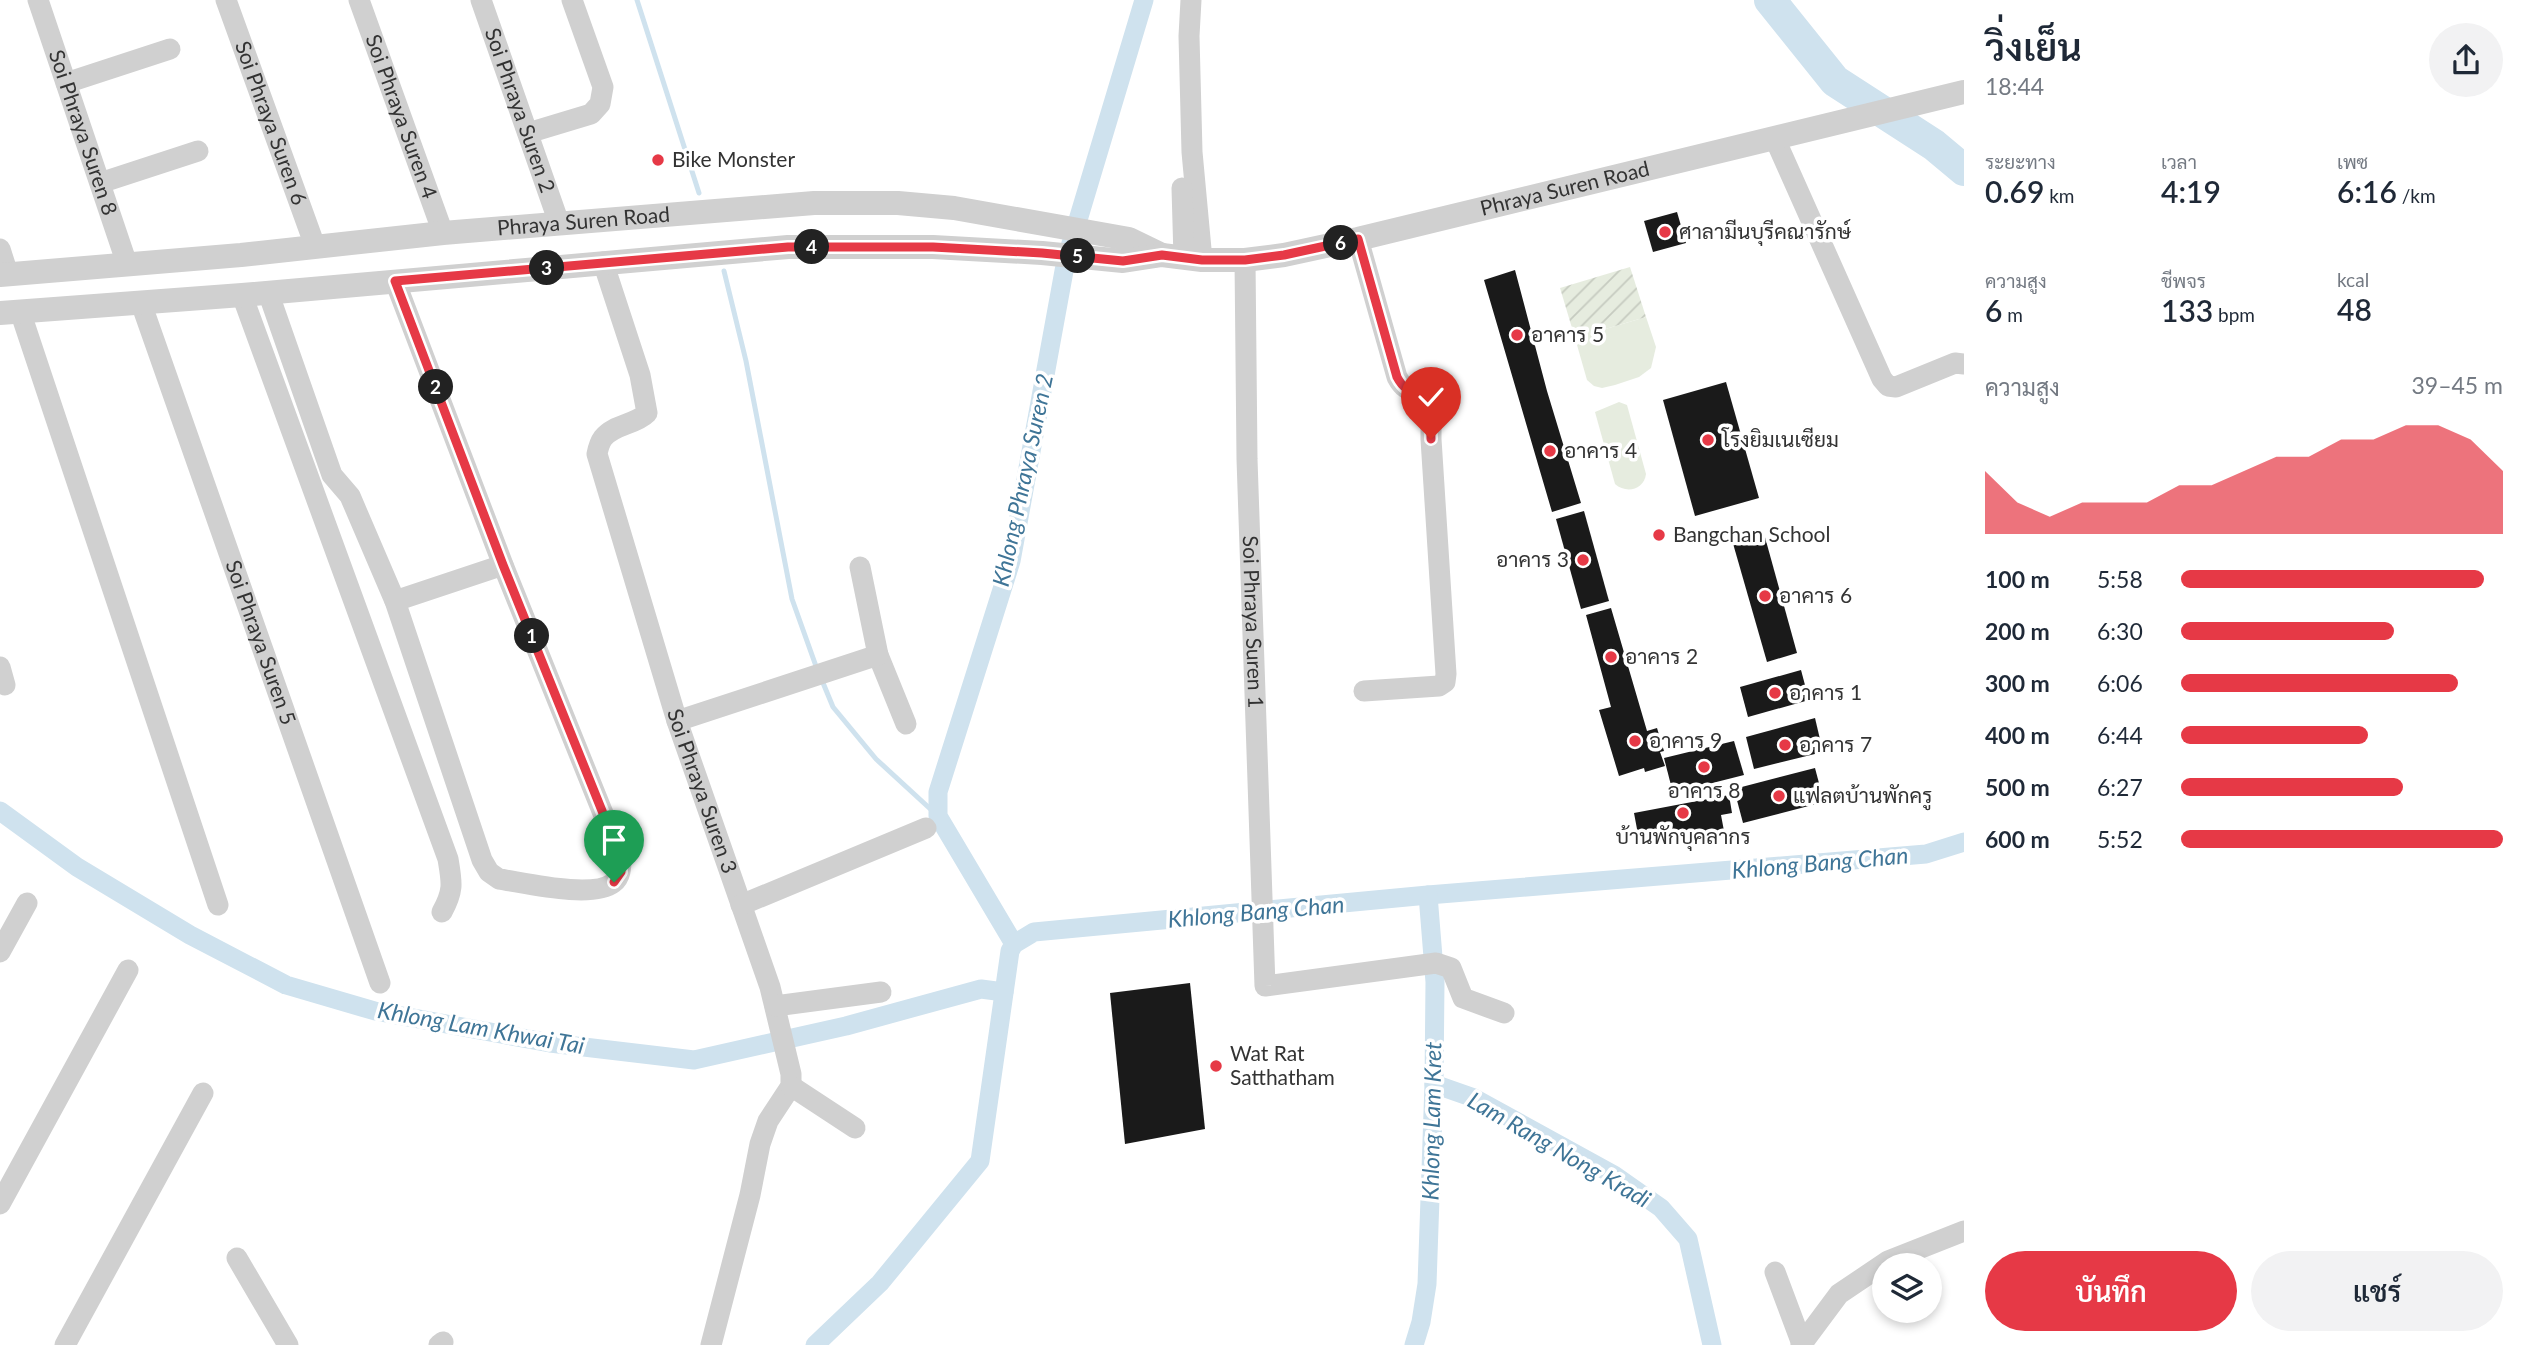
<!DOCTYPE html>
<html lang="th">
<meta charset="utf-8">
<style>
body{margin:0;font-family:Lato,Sarabun,sans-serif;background:#f2f2f3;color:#1f2937;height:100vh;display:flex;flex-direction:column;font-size:26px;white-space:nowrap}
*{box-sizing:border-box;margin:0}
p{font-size:23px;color:#747a83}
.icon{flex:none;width:38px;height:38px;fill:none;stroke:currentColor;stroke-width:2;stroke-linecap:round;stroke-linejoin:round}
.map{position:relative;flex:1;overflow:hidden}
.details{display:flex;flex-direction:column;background:#fff;width:560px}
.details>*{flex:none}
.buttons{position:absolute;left:1872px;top:1253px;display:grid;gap:14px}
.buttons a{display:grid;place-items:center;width:70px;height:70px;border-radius:50%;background:#fff;box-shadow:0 4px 10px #0003;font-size:35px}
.pin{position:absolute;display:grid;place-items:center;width:60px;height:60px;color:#fff;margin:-72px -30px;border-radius:50% 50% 50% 0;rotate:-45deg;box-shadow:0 0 7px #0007}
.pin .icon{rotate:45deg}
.km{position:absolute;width:35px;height:35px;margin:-18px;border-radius:50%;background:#222;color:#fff;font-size:19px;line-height:35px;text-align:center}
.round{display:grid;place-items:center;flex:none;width:74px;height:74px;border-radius:37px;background:#f2f2f3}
.head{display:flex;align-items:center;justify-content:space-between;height:119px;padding:0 21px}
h1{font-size:38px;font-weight:600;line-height:52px}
.figures{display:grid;grid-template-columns:repeat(3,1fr);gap:10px;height:119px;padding:7px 21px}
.figures div{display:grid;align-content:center}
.figures b{font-size:30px;font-weight:600}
.figures small{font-size:19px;font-weight:400}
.figures p{font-size:19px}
.chart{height:196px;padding:14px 21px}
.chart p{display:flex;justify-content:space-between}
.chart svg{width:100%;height:126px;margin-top:7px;fill:#e63946;opacity:.7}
.cta{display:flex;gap:14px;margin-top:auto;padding:14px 21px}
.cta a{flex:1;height:80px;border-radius:42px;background:#e63946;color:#fff;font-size:28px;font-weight:600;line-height:80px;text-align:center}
.cta a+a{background:#f2f2f3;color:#1f2937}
ul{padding:0 21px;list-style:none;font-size:23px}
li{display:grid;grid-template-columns:112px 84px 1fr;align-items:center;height:52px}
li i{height:18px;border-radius:9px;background:#e63946}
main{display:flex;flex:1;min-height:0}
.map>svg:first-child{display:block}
.park{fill:#e6ecdf}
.garden{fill:url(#garden-furrows)}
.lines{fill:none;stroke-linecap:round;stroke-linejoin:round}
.stream{stroke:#cfe2ee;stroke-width:5}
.canal{stroke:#cfe2ee;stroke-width:19}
.river{stroke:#cfe2ee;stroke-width:32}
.building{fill:#1a1a1a}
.minor{stroke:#d0d0d0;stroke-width:21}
.tertiary{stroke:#d0d0d0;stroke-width:24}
.route-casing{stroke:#fff;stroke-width:14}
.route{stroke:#e63946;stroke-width:9}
.poi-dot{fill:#e63946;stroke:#fff;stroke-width:2.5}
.labels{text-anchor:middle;stroke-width:7;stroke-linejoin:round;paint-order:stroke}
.street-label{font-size:21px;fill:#333;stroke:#fff}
.poi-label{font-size:21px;fill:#333;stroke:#fff;text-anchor:start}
.water-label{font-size:23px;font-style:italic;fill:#3f7597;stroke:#fff}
</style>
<main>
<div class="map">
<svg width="1964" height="1345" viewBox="0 0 1964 1345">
<defs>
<pattern id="garden-furrows" width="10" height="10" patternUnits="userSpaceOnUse" patternTransform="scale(1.75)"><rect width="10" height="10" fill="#e6ecdf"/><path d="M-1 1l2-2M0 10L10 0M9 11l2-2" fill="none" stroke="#c6cbc0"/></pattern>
</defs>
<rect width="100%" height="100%" fill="#fff"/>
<g class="park">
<polygon points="1646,317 1656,347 1651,368 1639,377 1615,385 1602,388 1594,386 1587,380 1575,338"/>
<path d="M1619,402l8,3 19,69c-2,16 -20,20 -31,10l-20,-72z"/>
</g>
<polygon class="garden" points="1630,267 1646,317 1575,338 1560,288"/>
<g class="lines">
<g class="stream">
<polyline points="637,0 699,193"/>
<polyline points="724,271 746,361 792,599 817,669"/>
<polyline points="821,678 833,707 876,759 938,816"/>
</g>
<g class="canal">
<polyline points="0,811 77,867 190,935 286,985 375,1011 550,1043 694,1060 846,1026 981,989 1004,992"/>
<polyline points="1014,944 938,816 938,792 1011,561 1066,260 1144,0"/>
<polyline points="1434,1084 1474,1098 1614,1175 1661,1208 1688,1239 1712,1345"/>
<polyline points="815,1345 880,1283 980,1161 1010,951 1014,944 1034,932 1428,895 1926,854 1964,842"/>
<polyline points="1414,1345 1421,1322 1427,1284 1434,1084 1435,982 1428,895"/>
</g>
<polyline class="river" points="1770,0 1835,81 1934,145 1964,170"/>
</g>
<g class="building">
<polygon points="1677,212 1686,243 1653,252 1644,221"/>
<polygon points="1515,270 1547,391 1581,503 1552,512 1484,280"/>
<polygon points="1726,382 1759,498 1695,516 1663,400"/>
<polygon points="1584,511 1609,601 1581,609 1556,519"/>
<polygon points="1763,530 1797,653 1767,662 1732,540"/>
<polygon points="1611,608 1647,731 1657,728 1664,751 1660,752 1665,766 1645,772 1644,768 1619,776 1599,710 1611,707 1586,615"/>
<polygon points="1801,670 1809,700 1748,717 1740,687"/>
<polygon points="1815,718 1823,752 1754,769 1746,737"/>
<polygon points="1734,741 1744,775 1673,793 1664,758"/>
<polygon points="1815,768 1824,802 1743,823 1734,789"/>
<polygon points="1729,795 1732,813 1721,815 1724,831 1640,845 1634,813"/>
<polygon points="1190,983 1205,1129 1125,1144 1110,993"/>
</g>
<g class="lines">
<g class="minor">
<path id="s1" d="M38,0l89,264"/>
<path id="s2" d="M226,0l89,246"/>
<path id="s3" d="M359,0l84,233"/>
<path id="s4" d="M481,0l78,223"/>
<polyline points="1191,0 1189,36 1192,152 1202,260"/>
<polyline points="66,83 170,49"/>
<polyline points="528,133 591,114 600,104 603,87 572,0"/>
<polyline points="1775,139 1882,379 1888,386 1896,387 1955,363 1964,364"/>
<polyline points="100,183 198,151"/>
<polyline points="1182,188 1184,258"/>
<path d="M1358,239l39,138c9,17 16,12 31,19l3,8v35l15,235 -1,8 -6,4 -75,5"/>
<polyline points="0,249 8,274"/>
<path id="s5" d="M1245,260l2,199 18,527 171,-23 15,5 12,30 41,15"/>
<path id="s6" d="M603,262l37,113 7,38c-12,12 -33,11 -44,25 -3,4 -5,11 -6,16l80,267 93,266 21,87v12l-23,35 -8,23 -10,51 -39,150"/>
<path d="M268,292l64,183 18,21 45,105 87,259 7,12 10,7c27,4 93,20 114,4 8,-6 8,-16 8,-25l-118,-293 -108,-284"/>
<path d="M242,295l206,564c4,24 6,31 -6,53"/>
<path id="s7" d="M141,303l239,680"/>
<polyline points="20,311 218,905"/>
<polyline points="395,601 503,565"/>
<polyline points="878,655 906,724"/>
<polyline points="0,667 5,685"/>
<polyline points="677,721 878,655 860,567"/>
<polyline points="741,905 926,828"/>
<polyline points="0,952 27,903"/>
<polyline points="775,1006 881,992"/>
<polyline points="791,1086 855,1128"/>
<polyline points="0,1204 128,970"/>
<polyline points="237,1258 288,1345"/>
<polyline points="1775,1272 1802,1344"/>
<polyline points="65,1345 203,1093"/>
<polyline points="439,1345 443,1342"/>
<polyline points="1801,1345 1839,1294 1888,1261 1964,1231"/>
</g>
<g class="tertiary">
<path id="s8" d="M0,275l241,-20 202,-22 371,-30h84l56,5 175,31 33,16"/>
<path id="s9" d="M0,313l242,-18 546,-48h145l109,6 81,8 39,-6 40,5h43l39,-5 74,-16 606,-147"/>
</g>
</g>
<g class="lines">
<defs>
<path id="route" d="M614,882l7,-10v-14l-118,-293 -108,-284 393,-34h145l109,6 81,8 39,-6 40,5h43l39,-5 74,-16 39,138c11,21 22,10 33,23l1,39"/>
</defs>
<use href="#route" class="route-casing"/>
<use href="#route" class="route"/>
</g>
<g class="poi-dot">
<circle cx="658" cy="160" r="7"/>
<circle cx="1665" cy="232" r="7"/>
<circle cx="1517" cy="335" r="7"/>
<circle cx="1708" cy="440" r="7"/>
<circle cx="1550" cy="451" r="7"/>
<circle cx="1659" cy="535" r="7"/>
<circle cx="1583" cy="560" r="7"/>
<circle cx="1765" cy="596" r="7"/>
<circle cx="1611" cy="657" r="7"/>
<circle cx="1775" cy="693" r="7"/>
<circle cx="1635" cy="741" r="7"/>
<circle cx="1785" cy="745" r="7"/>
<circle cx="1704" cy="767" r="7"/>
<circle cx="1779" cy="796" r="7"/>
<circle cx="1683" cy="813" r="7"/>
<circle cx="1216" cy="1066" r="7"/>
</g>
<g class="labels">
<g class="street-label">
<text dy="7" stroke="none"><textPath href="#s4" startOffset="117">Soi Phraya Suren 2</textPath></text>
<text dy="7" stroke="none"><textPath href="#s3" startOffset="124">Soi Phraya Suren 4</textPath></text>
<text dy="7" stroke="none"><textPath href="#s2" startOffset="131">Soi Phraya Suren 6</textPath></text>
<text dy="7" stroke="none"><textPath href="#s1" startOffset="140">Soi Phraya Suren 8</textPath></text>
<text dy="7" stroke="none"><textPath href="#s9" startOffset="1577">Phraya Suren Road</textPath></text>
<text dy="7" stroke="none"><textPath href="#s8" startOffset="586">Phraya Suren Road</textPath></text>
<text dy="7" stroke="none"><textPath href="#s5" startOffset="362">Soi Phraya Suren 1</textPath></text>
<text dy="7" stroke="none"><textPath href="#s7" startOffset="360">Soi Phraya Suren 5</textPath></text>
<text dy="7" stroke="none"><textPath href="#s6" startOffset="579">Soi Phraya Suren 3</textPath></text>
</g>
<g class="poi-label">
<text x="672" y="167">Bike Monster</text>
<text x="1679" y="239">ศาลามีนบุรีคณารักษ์</text>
<text x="1531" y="342">อาคาร 5</text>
<text x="1722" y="447">โรงยิมเนเซียม</text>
<text x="1564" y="458">อาคาร 4</text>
<text x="1673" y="542">Bangchan School</text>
<text x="1569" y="567" text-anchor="end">อาคาร 3</text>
<text x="1779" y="603">อาคาร 6</text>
<text x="1625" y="664">อาคาร 2</text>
<text x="1789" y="700">อาคาร 1</text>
<text x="1649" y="748">อาคาร 9</text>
<text x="1799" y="752">อาคาร 7</text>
<text x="1704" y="798" text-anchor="middle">อาคาร 8</text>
<text x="1793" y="803">แฟลตบ้านพักครู</text>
<text x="1683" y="844" text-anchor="middle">บ้านพักบุคลากร</text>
<text x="1230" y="1061">Wat Rat<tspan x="1230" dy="24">Satthatham</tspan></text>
</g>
<g class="water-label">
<text transform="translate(1023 480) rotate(-78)" y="8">Khlong Phraya Suren 2</text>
<text transform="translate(1820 863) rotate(-5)" y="8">Khlong Bang Chan</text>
<text transform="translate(1256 912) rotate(-5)" y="8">Khlong Bang Chan</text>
<text transform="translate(481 1028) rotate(10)" y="8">Khlong Lam Khwai Tai</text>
<text transform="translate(1432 1121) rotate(-89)" y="8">Khlong Lam Kret</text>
<text transform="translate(1559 1150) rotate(30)" y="8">Lam Rang Nong Kradi</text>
</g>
</g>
</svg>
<div class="buttons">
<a><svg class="icon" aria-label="layers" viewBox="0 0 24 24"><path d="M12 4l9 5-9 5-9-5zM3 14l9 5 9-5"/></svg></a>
</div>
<div class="pin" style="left:614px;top:882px;background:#1e9e55"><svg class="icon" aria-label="arrive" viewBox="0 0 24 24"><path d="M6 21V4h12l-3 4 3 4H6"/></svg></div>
<div class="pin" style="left:1431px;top:439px;background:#d93025"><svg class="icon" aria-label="check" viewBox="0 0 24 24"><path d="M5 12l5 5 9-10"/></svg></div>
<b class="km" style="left:532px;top:636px">1</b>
<b class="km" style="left:436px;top:387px">2</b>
<b class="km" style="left:547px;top:268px">3</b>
<b class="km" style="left:812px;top:247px">4</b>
<b class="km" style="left:1078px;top:256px">5</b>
<b class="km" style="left:1341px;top:243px">6</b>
</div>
<section class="details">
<div class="head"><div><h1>วิ่งเย็น</h1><p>18:44</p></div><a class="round"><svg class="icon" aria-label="share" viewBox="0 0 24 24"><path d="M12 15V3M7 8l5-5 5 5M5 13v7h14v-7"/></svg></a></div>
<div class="figures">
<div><p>ระยะทาง</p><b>0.69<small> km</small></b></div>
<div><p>เวลา</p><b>4:19</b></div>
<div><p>เพซ</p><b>6:16<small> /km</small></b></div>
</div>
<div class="figures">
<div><p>ความสูง</p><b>6<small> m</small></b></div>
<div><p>ชีพจร</p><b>133<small> bpm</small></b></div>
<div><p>kcal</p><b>48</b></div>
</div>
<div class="chart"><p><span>ความสูง</span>39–45 m</p>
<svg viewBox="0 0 160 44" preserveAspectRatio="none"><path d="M0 44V22L10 33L20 38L30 33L40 33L50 33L60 27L70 27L80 22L90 17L100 17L110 11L120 11L130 6L140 6L150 11L160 22V44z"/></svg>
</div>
<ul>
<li><b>100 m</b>5:58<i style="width:94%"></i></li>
<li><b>200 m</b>6:30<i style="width:66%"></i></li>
<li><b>300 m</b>6:06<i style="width:86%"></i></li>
<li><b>400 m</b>6:44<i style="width:58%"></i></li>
<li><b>500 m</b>6:27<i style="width:69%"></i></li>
<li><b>600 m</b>5:52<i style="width:100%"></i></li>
</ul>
<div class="cta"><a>บันทึก</a><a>แชร์</a></div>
</section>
</main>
